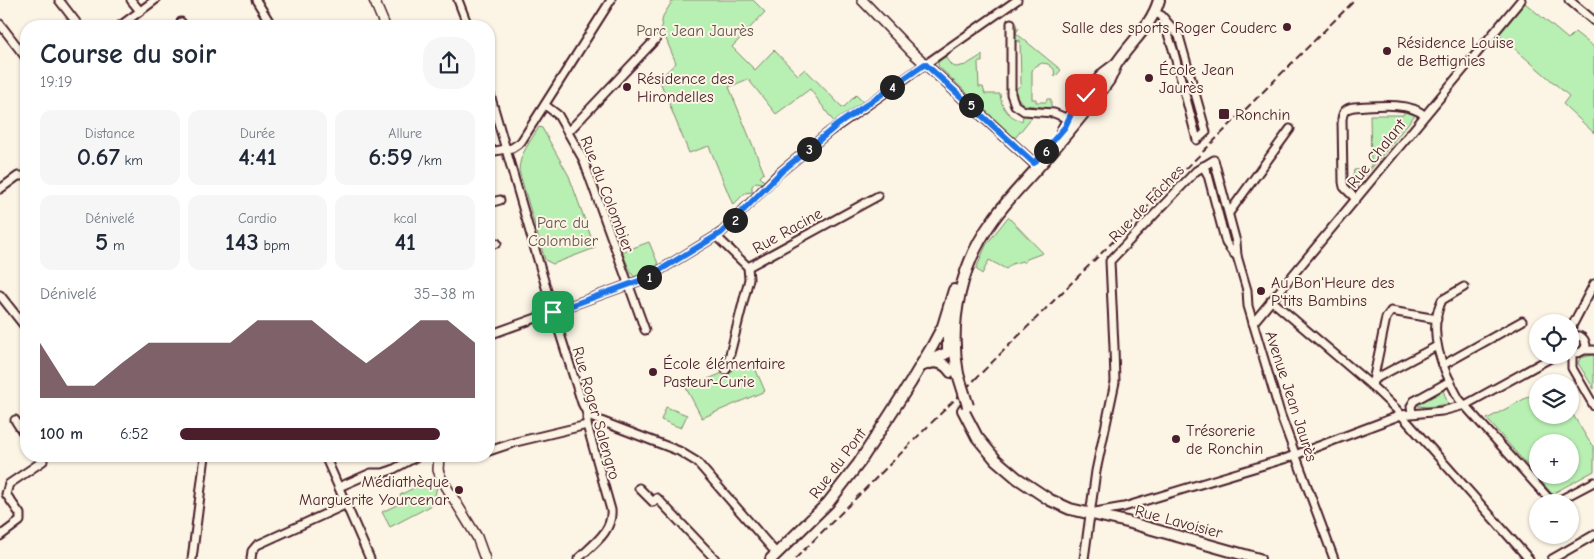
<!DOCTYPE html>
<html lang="fr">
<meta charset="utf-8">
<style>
body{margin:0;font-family:"Comic Neue",sans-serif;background:#f6f6f7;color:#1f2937;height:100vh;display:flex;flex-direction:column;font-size:19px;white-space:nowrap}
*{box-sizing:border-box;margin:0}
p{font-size:16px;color:#747a83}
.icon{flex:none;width:28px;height:28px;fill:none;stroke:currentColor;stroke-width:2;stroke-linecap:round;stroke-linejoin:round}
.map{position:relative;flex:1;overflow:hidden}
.side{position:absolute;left:20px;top:20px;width:475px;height:442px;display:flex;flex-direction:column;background:#fff;border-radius:20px;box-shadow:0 1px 4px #0004}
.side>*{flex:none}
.controls{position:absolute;left:1529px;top:314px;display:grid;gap:10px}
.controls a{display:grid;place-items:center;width:50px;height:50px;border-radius:50%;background:#fff;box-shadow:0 1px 4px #0004;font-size:25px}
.pin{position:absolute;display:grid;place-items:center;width:42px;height:42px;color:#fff;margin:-21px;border-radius:10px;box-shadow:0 2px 8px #0006}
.km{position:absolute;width:25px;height:25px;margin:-12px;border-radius:50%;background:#222;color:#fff;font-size:14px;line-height:25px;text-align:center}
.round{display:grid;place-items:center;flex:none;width:52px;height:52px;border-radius:20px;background:#f6f6f7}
.summary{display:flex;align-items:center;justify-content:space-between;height:85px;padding:0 20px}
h1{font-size:28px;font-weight:700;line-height:38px}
.stats{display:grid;grid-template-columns:repeat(3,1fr);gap:8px;height:85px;padding:5px 20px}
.stats div{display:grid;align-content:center;border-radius:12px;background:#f6f6f7;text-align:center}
.stats b{font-size:25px;font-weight:700}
.stats small{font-size:14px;font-weight:400}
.stats p{font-size:14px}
.chart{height:140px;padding:10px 20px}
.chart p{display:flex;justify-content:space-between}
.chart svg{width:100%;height:90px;margin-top:5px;fill:#4a1f2b;opacity:.7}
ul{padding:0 20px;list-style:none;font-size:16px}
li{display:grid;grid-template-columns:80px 60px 1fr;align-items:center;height:38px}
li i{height:12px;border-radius:6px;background:#4a1f2b}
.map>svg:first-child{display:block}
.green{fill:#b8efb2;stroke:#81876e;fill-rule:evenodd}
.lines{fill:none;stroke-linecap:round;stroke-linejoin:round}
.minor-casing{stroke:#4a1f2b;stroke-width:11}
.tertiary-casing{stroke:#4a1f2b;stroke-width:12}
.secondary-casing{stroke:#4a1f2b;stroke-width:14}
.minor{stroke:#fcf5e5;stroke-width:7}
.tertiary{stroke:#fcf5e5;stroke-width:9}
.secondary{stroke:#fcf5e5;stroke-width:10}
.rail{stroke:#4a1f2b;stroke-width:2;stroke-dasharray:8 4;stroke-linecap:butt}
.secondary-bridge-casing{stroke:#4a1f2b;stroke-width:14;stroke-linecap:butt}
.secondary-bridge{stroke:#fcf5e5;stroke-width:10}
.route-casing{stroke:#fff;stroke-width:10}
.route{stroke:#1a73e8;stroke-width:6}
.poi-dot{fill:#4a1f2b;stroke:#fcf5e5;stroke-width:2}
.labels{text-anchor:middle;stroke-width:4;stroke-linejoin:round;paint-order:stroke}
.poi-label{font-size:16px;fill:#4a1f2b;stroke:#fcf5e5;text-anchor:start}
.park-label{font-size:16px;fill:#66534d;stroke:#fcf5e5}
.street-label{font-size:16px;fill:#4a1f2b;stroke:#fcf5e5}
</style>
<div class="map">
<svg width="1594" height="559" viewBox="0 0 1594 559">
<rect width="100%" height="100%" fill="#fcf5e5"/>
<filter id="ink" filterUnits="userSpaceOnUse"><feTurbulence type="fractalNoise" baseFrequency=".02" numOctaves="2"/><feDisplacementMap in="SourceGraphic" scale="10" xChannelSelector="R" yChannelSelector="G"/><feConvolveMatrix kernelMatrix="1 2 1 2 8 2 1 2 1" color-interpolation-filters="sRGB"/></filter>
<g filter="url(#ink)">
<g class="green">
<polygon points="673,0 753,0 765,12 732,47 755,70 774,50 798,75 805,69 843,108 856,95 863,102 834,122 810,89 776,114 748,79 729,87 764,173 760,177 764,181 762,183 756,182 752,186 752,192 745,193 733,205 709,146 689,153 659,79 676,63 661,27 663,16"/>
<polygon points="1525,3 1568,39 1575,32 1594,47 1594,133 1563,104 1569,96 1499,35"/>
<polygon points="1016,27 1019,28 1016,33 1061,70 1055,77 1054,69 1048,64 1042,63 1034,67 1032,71 1032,99 1036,99 1036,102 1046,102 1047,99 1051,99 1051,108 1024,105 1016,96 1016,89 1021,85 1020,40 1015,42 1014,29"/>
<path d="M982,55v7h-4l1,25h4l2,7h15c1,14 9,23 22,27l1,-6 9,2 -17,21 -77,-72v-4l7,-5 6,8 5,2 10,-2z"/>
<polygon points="1405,111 1415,115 1353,191 1349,186 1351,185 1354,170 1367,169 1371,166 1370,115 1403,115"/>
<path d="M539,127l3,1 27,48 26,72 -42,16 -8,-4 -26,-89c0,-17 12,-30 20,-44z"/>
<polygon points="1008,217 1043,253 1027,259 1024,263 1022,261 1012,264 1006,269 989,260 982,274 976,269 986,245"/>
<polygon points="649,242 659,266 634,277 630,271 622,252"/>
<polygon points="1592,355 1594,356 1594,389 1578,363 1580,358"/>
<polygon points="752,361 765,391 702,418 686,388"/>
<polygon points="1443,390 1448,404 1428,407 1418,406 1418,404"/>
<path d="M1537,392l1,23h32v-5l19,31 5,5v25l-42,23 -65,-75zM1538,442h32v33h-32z"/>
<polygon points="666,407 687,415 681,428 661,420"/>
<polygon points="433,478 437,486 435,496 444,499 390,527 382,512 403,502 400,495"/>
</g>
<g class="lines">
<defs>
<g id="minor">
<polyline points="59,0 79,26"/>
<polyline points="131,0 140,11"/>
<polyline points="256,0 272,26"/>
<polyline points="458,0 468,26"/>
<polyline points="1569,0 1594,21"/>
<polyline points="1154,12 1162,16 1179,36 1206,132 1197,140 1173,49 1162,16"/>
<polyline points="181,22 184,26"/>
<polyline points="1011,23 1011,94 1015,105 1024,111 1054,113 1073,121"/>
<polyline points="0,24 26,58"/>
<polyline points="120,26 155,0"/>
<path d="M489,91l65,224 28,88 5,10v12l24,85c2,22 -19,35 -33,49"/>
<polyline points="545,105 558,115 583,159 645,330"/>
<polyline points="568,132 656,39"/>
<polyline points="489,152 512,148 521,142 611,0"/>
<polyline points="1203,166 1208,175 1226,243 1233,253 1237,256"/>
<polyline points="0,189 18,176 26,176"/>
<path d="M1356,199l-12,-12 -1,-5 -1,-63c1,-8 4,-11 12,-12 21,-1 54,-6 70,8"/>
<polyline points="489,203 500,200"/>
<polyline points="1229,213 1290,129"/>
<polyline points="716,236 748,267 878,196"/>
<polyline points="489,245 497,243"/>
<path d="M1464,287l-22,13c-16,33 1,70 17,99l91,101 4,2"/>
<polyline points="0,295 26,328"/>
<polyline points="1271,300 1372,386 1396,409 1529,559"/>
<polyline points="1253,323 1521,0"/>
<polyline points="489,335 647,278 716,236 723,231 778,174 829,132 1017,0"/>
<polyline points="1571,338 1572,326 1594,284"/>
<path d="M1570,339c7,-6 14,-3 16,6 -2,8 -10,10 -16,5"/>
<polyline points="1584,350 1594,350"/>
<polyline points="1572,351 1572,368 1594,406"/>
<polyline points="1443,365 1522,321"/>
<polyline points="726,370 749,279 748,267"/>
<polyline points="1373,380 1437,346"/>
<polyline points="1372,386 1386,318 1391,311 1437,319"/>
<polyline points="587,413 593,418 679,451 697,462 777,554"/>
<polyline points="1412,413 1411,406 1414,401 1450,381"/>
<polyline points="15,420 26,437"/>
<polyline points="489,451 516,442 587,425"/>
<polyline points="325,456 370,559"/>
<polyline points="339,487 371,473 383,473 392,470 418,456"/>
<polyline points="639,488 653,502 657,498 715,559"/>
<polyline points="1556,502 1594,482"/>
<polyline points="1095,512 1124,507 1287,458 1401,415 1442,411 1465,405 1556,355"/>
<polyline points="0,536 20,521 20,514 6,494 9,484 43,461 40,456"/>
<polyline points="192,559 205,456"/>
<polyline points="251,559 252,551 257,545 347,504"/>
<polyline points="1084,559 1096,471 1115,382 1114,347 1110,261 1196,171 1214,160 1236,242 1237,256 1247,290 1248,306 1281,416 1334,559"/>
<polyline points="1552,559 1594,535"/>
</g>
<g id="tertiary">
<polyline points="374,0 385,26"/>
<polyline points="862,0 911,51 1038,167"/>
<polyline points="439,456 438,470 441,478 477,537 485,559"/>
</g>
<g id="secondary">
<polyline points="1062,131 1075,107 1104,73 1116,64"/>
<polyline points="948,348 948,332 950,315"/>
<path d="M927,364c10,-4 18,-1 24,8"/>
<path d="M924,365c7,-9 26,-8 30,-20"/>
<path d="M958,374c-10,-53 3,-110 35,-154 16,-23 36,-42 54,-63 21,-25 43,-50 62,-77 3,-5 5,-12 8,-17 14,-21 35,-38 42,-63"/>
<polyline points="963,410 977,437 996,460 1017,478 1050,500 1070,509 1127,522 1259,559"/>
<polyline points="771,559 828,503 859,463 911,382 933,345 943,326 954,290"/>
</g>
</defs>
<use href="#minor" class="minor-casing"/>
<use href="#tertiary" class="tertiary-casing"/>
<use href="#secondary" class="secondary-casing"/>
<use href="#minor" class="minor"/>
<use href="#tertiary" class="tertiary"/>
<use href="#secondary" class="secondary"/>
<polyline class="rail" points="795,559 1355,0"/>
<defs>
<polyline id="secondary-bridge" points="958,374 968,406"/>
</defs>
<use href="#secondary-bridge" class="secondary-bridge-casing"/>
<use href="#secondary-bridge" class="secondary-bridge"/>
</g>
</g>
<g class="lines" filter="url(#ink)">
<defs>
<polyline id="route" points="553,312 647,278 721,233 782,171 836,126 925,64 1034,163 1065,127 1072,112 1086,95"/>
</defs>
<use href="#route" class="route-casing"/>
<use href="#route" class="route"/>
</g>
<g class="poi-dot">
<circle cx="1287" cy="27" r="5"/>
<circle cx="1387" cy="51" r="5"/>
<circle cx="1149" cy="78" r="5"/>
<circle cx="627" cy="87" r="5"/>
<rect x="1218" y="108" width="12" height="12" rx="2.5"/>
<circle cx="1261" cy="291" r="5"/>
<circle cx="653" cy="372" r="5"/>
<circle cx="1176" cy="439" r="5"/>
<circle cx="459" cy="490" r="5"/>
</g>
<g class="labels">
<g class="poi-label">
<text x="1277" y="33" text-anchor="end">Salle des sports Roger Couderc</text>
<text x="1397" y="48">Résidence Louise<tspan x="1397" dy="18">de Bettignies</tspan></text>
<text x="1159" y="75">École Jean<tspan x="1159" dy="18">Jaurès</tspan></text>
<text x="637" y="84">Résidence des<tspan x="637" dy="18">Hirondelles</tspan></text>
<text x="1235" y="120">Ronchin</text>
<text x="1271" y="288">Au Bon'Heure des<tspan x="1271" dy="18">P'tits Bambins</tspan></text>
<text x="663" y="369">École élémentaire<tspan x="663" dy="18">Pasteur-Curie</tspan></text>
<text x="1186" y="436">Trésorerie<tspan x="1186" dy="18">de Ronchin</tspan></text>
<text x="449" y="487" text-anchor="end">Médiathèque<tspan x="449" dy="18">Marguerite Yourcenar</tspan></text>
</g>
<g class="park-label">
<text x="695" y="36">Parc Jean Jaurès</text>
<text x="563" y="228">Parc du<tspan x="563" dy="18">Colombier</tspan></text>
</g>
<g class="street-label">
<text transform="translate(1376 153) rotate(-51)" y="6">Rue Chalant</text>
<text transform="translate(608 194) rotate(69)" y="6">Rue du Colombier</text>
<text transform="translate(1146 203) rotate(-46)" y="6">Rue de Fâches</text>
<text transform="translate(787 230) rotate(-29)" y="6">Rue Racine</text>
<text transform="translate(1292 396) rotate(72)" y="6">Avenue Jean Jaurès</text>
<text transform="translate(597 413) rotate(74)" y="6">Rue Roger Salengro</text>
<text transform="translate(837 463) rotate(-53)" y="6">Rue du Pont</text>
<text transform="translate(1179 521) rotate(15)" y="6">Rue Lavoisier</text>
</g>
</g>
</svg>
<div class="controls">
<a><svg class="icon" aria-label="locate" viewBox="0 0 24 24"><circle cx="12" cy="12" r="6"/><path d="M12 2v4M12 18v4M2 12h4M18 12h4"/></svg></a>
<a><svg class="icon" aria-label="layers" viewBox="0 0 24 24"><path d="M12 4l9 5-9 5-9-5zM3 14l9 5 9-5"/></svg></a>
<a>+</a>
<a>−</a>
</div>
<div class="pin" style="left:553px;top:312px;background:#1e9e55"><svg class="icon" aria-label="arrive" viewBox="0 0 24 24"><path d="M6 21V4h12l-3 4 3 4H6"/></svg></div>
<div class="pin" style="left:1086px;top:95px;background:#d93025"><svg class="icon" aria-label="check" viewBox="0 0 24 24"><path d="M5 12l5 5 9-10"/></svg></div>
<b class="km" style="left:649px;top:277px">1</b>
<b class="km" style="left:735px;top:220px">2</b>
<b class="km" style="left:809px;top:149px">3</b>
<b class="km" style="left:892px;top:87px">4</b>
<b class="km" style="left:971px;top:105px">5</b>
<b class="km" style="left:1046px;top:151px">6</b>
<section class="side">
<div class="summary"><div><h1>Course du soir</h1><p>19:19</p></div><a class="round"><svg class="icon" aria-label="share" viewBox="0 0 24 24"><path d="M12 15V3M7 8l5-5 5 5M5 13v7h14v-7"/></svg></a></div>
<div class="stats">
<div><p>Distance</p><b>0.67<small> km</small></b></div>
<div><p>Durée</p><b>4:41</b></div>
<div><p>Allure</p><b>6:59<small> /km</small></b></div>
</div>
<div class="stats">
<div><p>Dénivelé</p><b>5<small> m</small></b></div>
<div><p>Cardio</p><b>143<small> bpm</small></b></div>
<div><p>kcal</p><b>41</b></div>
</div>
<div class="chart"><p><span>Dénivelé</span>35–38 m</p>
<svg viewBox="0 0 160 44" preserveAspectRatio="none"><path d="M0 44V17L10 38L20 38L30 27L40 17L50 17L60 17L70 17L80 6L90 6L100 6L110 17L120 27L130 17L140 6L150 6L160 17V44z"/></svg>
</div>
<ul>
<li><b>100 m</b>6:52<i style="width:88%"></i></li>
</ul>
</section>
</div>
